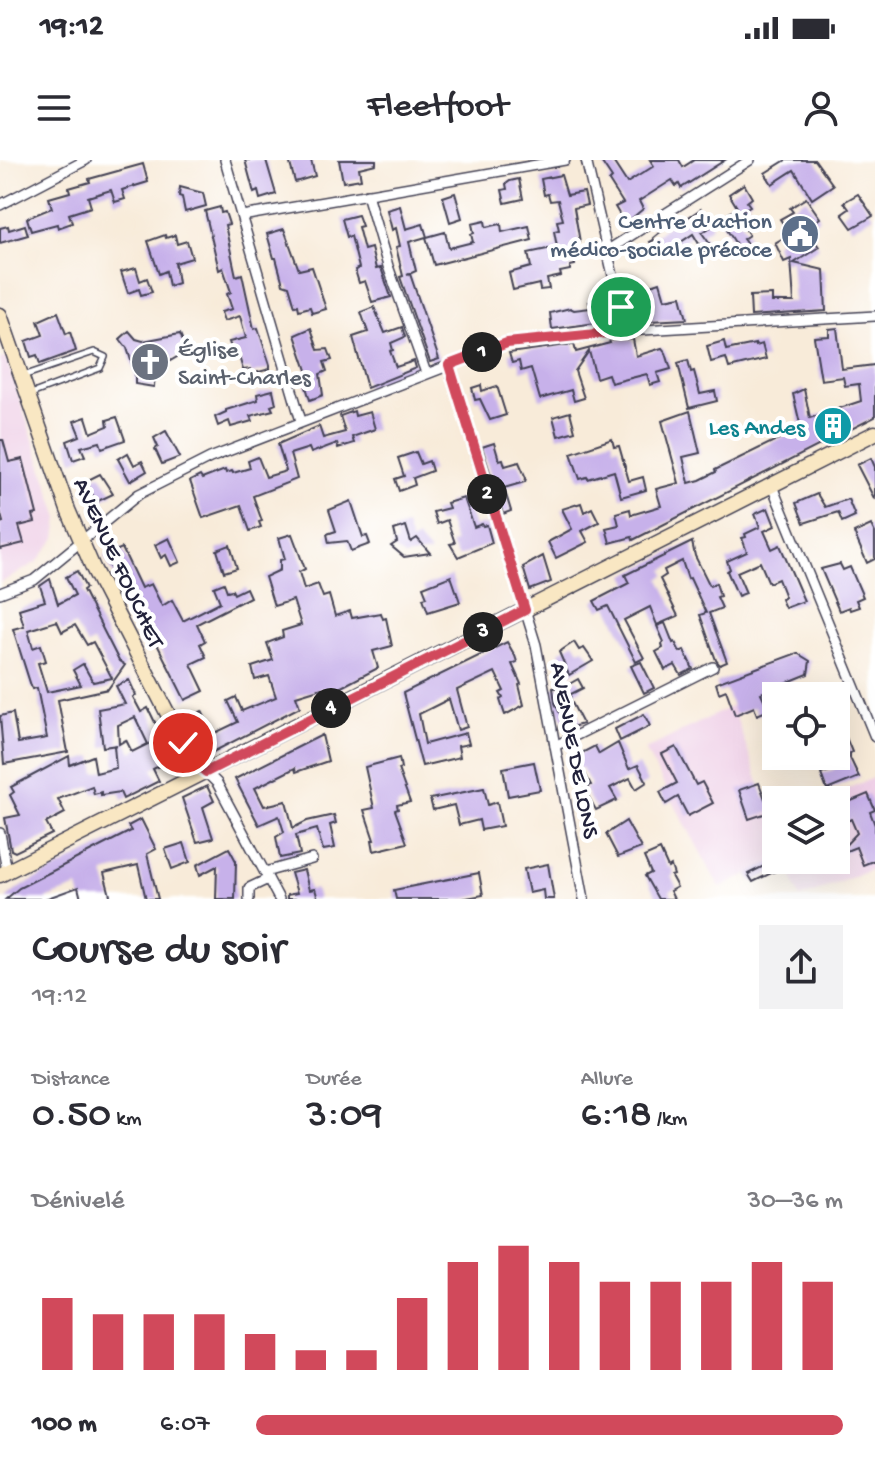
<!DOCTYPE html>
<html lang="fr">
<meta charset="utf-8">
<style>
body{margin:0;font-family:"Gochi Hand",sans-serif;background:#f2f2f3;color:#2b2b33;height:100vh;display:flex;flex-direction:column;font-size:30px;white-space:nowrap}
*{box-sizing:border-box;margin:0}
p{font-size:26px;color:#7c7c81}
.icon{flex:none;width:44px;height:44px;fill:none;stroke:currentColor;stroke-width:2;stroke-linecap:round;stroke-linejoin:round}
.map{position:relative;height:739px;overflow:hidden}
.drawer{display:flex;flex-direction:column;background:#fff;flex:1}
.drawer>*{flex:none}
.controls{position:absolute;left:762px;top:522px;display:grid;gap:16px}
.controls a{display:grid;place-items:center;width:88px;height:88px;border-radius:0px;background:#fff;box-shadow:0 8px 32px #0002;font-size:40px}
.pin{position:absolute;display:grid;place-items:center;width:68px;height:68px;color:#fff;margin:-34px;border:4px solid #fff;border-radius:50%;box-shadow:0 2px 8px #0007}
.km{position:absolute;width:40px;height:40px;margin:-20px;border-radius:50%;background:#222;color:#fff;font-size:22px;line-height:40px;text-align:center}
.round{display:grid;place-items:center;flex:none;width:84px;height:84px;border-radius:0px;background:#f2f2f3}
.summary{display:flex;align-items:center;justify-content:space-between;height:136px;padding:0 32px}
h1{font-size:44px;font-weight:600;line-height:60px}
.stats{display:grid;grid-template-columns:repeat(3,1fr);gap:12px;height:136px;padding:8px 32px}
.stats div{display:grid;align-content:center}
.stats b{font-size:40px;font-weight:600}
.stats small{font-size:22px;font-weight:400}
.stats p{font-size:22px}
.chart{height:224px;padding:16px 32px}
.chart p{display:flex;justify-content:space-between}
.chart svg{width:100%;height:144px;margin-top:8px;stroke:#d1495b;stroke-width:6}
ul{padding:0 32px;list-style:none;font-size:26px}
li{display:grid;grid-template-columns:128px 96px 1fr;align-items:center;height:60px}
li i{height:20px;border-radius:10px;background:#d1495b}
.status{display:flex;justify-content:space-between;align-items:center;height:56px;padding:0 40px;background:#fff;direction:ltr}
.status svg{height:22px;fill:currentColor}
header{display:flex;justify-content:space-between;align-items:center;height:104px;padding:0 32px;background:#fff;font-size:36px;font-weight:600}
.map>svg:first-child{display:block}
.built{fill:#efd0e7}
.building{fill:#c7b1ea;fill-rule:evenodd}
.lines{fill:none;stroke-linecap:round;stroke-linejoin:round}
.lane-casing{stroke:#424053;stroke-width:8}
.street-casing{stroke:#424053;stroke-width:12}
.secondary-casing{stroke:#424053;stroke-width:17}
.lane{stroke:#fff;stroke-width:5}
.street{stroke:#fff;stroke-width:9}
.secondary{stroke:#f9e7c3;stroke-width:14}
.route-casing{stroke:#fff;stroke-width:16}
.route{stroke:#d1495b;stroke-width:10}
.labels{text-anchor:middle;stroke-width:8;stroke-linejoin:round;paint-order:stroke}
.service-label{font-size:24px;fill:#4e5e75;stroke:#fff;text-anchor:end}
.worship-label{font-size:24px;fill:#5b616d;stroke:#fff;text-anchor:start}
.culture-label{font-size:24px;fill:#0d838f;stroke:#fff;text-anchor:end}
.street-label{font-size:24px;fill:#22223b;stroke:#fff}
</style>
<div class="status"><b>19:12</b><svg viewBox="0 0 49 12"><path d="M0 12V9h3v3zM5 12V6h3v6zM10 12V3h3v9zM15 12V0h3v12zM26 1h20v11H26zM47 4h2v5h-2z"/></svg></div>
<header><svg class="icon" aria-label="menu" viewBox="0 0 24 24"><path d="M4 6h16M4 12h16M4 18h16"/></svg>Fleetfoot<svg class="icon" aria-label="person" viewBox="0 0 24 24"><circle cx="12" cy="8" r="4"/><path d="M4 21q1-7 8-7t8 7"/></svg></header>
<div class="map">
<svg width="875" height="739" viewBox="0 0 875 739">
<rect width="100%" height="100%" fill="#fff"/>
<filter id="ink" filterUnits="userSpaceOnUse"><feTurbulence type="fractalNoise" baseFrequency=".0125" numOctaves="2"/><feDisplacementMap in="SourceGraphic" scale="16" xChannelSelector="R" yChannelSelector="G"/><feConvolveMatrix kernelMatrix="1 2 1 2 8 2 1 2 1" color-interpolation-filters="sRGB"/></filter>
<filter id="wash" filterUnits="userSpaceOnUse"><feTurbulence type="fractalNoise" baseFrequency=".006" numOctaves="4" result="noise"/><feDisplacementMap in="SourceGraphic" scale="32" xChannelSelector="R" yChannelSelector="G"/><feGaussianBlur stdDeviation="1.8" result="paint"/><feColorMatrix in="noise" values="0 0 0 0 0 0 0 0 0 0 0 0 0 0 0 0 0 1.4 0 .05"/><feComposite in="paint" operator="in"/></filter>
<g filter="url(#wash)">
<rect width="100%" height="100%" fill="#f8ebd9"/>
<g class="built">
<polygon points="6,198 59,358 56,378 37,402 0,423 0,199"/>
<polygon points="732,546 772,659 776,658 776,700 720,728 645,590"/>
<polygon points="875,617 875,708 800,738 786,700 836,700 836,640 820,640"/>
</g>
<g id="blocks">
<g class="building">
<polygon points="245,0 266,0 276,34 260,39 258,31 254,33"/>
<polygon points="289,0 311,0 315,16 295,22"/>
<polygon points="339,0 376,0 376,4 359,8 361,19 343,22"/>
<polygon points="600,0 612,0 627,23 654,6 650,0 679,0 683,7 694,0 725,0 681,28 679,24 676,26 672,20 639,41 643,49 625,64 615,47 623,43 609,21 612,18"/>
<polygon points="786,0 815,0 833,25 812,39 794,10 772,24 765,13"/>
<polygon points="143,4 148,22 122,30 125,39 115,42 111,30 88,37 91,47 69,54 72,63 58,68 57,64 31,71 27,58 52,48 49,38 70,32 69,28 90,22 89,19"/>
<polygon points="561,15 567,35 584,32 587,45 574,48 580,82 571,84 575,105 570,106 570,110 560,112 561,116 547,119 549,129 540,130 539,124 513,130 509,113 531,107 528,93 557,87 554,71 559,70 557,61 563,60 558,40 550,41 548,34 544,35 541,19"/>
<polygon points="519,19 523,39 505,43 502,30 507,29 506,24 510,21"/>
<polygon points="744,24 752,38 747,42 750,46 740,52 729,34"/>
<polygon points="180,27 203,33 206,46 185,52 182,37 179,36"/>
<polygon points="455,33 462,58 450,62 443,37"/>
<polygon points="858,34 873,56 852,68 842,54 849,49 844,42"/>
<polygon points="806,38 820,58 806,68 819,87 794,103 824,110 826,151 751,156 750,136 772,135 772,142 794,142 791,99 784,102 775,83 790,74 780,59 793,52 790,48"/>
<polygon points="400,46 406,69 423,64 427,77 445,72 449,88 473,82 471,74 474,73 472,64 485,61 486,67 501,64 502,72 529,66 532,80 434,105 426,77 409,82 416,111 407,115 410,114 439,199 430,202 400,117 403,116 396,87 400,86 396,68 392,70 387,50"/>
<polygon points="220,47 221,53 225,52 229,64 225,65 236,116 242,114 254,169 258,168 270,205 270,209 251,214 250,209 243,210 238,193 233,194 229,182 246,178 240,156 224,161 221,152 232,149 227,134 231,132 223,108 219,110 205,51"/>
<polygon points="701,49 712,66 702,73 712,87 704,92 693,74 672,88 657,92 650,82 654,80 653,78 675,60 678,64"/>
<polygon points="734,50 749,75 743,79 749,87 741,92 720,59"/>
<polygon points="358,55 362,66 358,67 364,90 371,88 376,109 381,108 391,137 372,142 365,121 359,123 355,110 359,108 351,76 347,77 342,59"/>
<polygon points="25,65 28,75 0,83 0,68 8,66 9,70"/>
<polygon points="284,69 299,110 312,107 326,149 312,153 310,147 299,150 298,145 295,146 289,126 283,124 276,98 274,98 267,74"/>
<polygon points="165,75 166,78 175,75 177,84 187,81 192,98 175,103 178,123 169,126 166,111 159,114 148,81"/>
<polygon points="136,108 140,121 147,118 152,132 141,135 139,129 128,133 121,112"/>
<polygon points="660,122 665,139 681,136 687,159 649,161 646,150 638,152 637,148 631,150 627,133"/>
<polygon points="603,139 604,144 609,143 611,157 595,161 596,163 552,169 550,153 570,148 574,150 591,148 589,142"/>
<polygon points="374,147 385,173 402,167 405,177 391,183 393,190 390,191 396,207 414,201 416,208 367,228 353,177 368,172 361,152"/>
<polygon points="58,152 66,174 70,172 76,191 40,204 37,195 31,197 26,181 43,175 38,161"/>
<polygon points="311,168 318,190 328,189 332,200 324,202 327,211 320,214 323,235 310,240 304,220 310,219 295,175"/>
<polygon points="837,168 842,209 875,205 875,257 633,380 632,377 610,383 606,368 619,365 616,353 630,349 631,355 661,346 656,329 679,323 662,261 690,251 700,293 683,297 689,323 700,320 716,312 715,310 801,268 793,234 804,229 810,258 861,241 859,224 845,226 843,217 821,220 814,177 829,176 829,169"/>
<polygon points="129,171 136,179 143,181 180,174 187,191 155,210 154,227 135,224 135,213 127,188 120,179"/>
<polygon points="633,179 636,196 662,188 666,193 671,209 657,213 660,222 650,225 647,214 611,223 608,214 596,218 589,191 575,211 584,238 574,241 571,230 540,239 531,208 521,211 519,201 512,203 509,193 574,184 576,192 610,183 609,180"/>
<polygon points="724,181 726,190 755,184 755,186 762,184 766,199 729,208 726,198 711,202 707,186"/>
<polygon points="688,200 691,212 694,211 700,234 715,231 717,241 689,248 678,203"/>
<polygon points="481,225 482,231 497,226 506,255 490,260 480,239 475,240 472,228"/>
<polygon points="273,230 276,244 271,246 273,250 250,256 252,261 231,267 229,261 218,266 215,257 226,252 226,250 258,240 257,234"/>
<polygon points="354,251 355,256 370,252 375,269 352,277 354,283 338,288 337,283 311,293 309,288 290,294 297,319 253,336 262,361 259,362 261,367 250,371 241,345 203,358 190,321 200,316 202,319 225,310 226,313 232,311 233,313 250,308 248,301 258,297 266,317 286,311 278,284 319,266 323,278 345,272 340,256"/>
<polygon points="570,252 575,271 558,276 553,257"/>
<polygon points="86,257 91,273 108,266 107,260 117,257 125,280 102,288 100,282 81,287 85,296 73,300 67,281 80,276 74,261"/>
<polygon points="166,271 180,297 162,304 155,289 158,287 154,278"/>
<polygon points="612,279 614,287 619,286 629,321 643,317 646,330 621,337 614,311 588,319 587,317 580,319 571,293"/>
<polygon points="0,280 3,280 9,302 23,299 37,354 33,355 35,362 19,366 24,383 0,389 0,363 3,362 0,351"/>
<polygon points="494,283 499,300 503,299 505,306 519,302 526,318 525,322 504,328 511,351 503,354 482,287"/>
<polygon points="416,292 421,304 429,301 432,311 413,318 415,325 399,331 395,319 404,316 398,298"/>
<polygon points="128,293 134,305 142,301 147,311 130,321 118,299"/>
<polygon points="871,298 875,307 875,340 857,305"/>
<polygon points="100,314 113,334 96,342 86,321"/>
<polygon points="817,334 825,347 848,339 855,356 842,362 838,352 804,363 796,343"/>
<polygon points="464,338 474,367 482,364 483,366 487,365 492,383 458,397 450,384 455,383 447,360 437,364 433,352 449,348 447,343"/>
<polygon points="351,341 363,377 367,376 370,384 351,391 347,381 329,383 327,374 336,371 329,350"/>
<polygon points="581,343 584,352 592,348 599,362 582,371 588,382 556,398 548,382 572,369 562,349"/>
<polygon points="768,348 775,366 764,371 772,389 780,385 804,441 785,448 781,439 785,437 778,419 769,423 760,402 737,412 746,433 738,436 727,411 730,409 727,401 747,392 742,378 746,377 745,374 760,367 755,354"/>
<polygon points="871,365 875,373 875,399 867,403 854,373"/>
<polygon points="406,366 411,382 417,378 430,393 404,397 391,386 397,382 394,370"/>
<polygon points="292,374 305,409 299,412 304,429 318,424 323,437 329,435 335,456 350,451 352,458 381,453 383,459 386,458 392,486 373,491 378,508 324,536 322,528 296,536 300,547 213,592 204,591 188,558 202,551 213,574 238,562 228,541 236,537 242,551 276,537 269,516 255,520 252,507 273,500 267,483 283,477 282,471 301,465 293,440 274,446 265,417 280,410 280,400 285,399 279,378"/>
<polygon points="169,378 180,402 171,406 166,395 161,398 155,385"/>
<polygon points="692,382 695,396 710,426 716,423 720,436 717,437 722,448 709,453 727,502 720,505 716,500 700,455 706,453 690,418 688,419 682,401 664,410 666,415 660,419 678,456 657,465 650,447 624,460 644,498 636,502 608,446 599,450 594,441 629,423 625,415"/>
<polygon points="230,385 237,408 224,412 217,390"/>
<polygon points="122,388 141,428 151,424 162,446 172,440 183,461 220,442 214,427 224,423 227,431 232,430 234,434 246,428 250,437 197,464 205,481 200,484 206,497 191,504 204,531 185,540 142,454 136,456 104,396"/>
<polygon points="543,396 551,422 530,430 523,407"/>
<polygon points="840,404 843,410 850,407 863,437 856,440 859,447 850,450 849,447 839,451 821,409"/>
<path d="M77,411l9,17 -3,2 36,71 6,4 -17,24 -50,11 10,52 -64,12 -4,-48 13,-3 5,30 29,-5 -10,-50 -5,1 -19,-60 11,-3 -5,-17 26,-8 -5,-15 10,-7 8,25 17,-9 -9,-18zM57,461l5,11 13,-7 12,20 6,-3 19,36 -19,4 -10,-18 -10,6 8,15 -34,7 -9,-29 8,-2 -5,-16 -8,3 -5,-18z"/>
<polygon points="451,416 460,442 428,452 423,438 427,437 423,427"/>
<polygon points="665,463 673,483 675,482 680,492 684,490 693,509 681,515 675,505 665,510 656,492 663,488 662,484 664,482 657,466"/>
<polygon points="507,482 515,496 517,502 512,504 521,524 519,525 524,545 505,555 500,540 503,538 500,533 504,531 495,512 457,530 467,567 458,570 449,539 419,554 425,584 466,573 469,584 458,586 460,597 422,606 403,533"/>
<polygon points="574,482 579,490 584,488 593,501 569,515 559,492"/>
<polygon points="797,493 810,501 808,514 761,533 769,550 757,555 754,547 735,555 726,530 719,533 716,523"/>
<polygon points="641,502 654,528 644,533 631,506"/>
<polygon points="578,519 583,528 571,534 570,539 583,564 567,568 555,543 553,528 564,527"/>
<path d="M129,520l7,15 -3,2 8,15 7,-4 24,49 -4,2 1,2 -16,8 6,12 -36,18 -3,-7 -19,3v-3l-7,2 -2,-8 -34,13 7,14 -19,10 6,11 -37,18 -4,-2 -6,-32 15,-3 -10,-20 4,-3 -3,-5 58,-31 1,9 23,-9 3,17 20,-5 -2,-22 3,-1 -14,2 -5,-38 27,-5 -9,-18zM135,557l13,27 -16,8 -6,-12 -7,4 -1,-19z"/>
<polygon points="836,553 852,592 850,593 850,598 859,617 827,630 821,614 835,609 829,596 836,596"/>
<polygon points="644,554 650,566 620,581 615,569"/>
<polygon points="322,575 328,601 296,612 295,608 255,628 264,646 286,641 293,668 307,661 334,655 336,663 330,665 335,688 323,690 317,669 296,675 300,694 280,698 276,677 284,672 279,656 259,665 235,619"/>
<polygon points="618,583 629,609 638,605 647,622 636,629 630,618 610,628 617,640 596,650 584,629 591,625 582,608 575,608 572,598 595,586 599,594"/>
<polygon points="676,587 696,625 702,622 713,643 688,656 678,637 666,644 660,632 677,623 662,594"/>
<polygon points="399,598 401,608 398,609 410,642 397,645 398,649 395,650 407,683 374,691 372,680 374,680 364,650 374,648 365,607"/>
<polygon points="534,602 540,630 508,636 503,608"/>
<polygon points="759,623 765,639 776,635 776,650 749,659 739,630"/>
<polygon points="207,626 214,641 203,647 213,678 197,682 182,638"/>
<polygon points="484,628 488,645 497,642 502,666 481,670 479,660 459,665 454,645 433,650 430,639"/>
<polygon points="868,634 875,650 870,652 875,665 875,700 863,705 856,687 836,695 857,673 851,659 845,662 839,646"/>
<polygon points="141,659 156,689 147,694 158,739 146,739 138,705 104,713 111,739 81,739 78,727 45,739 6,739 19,728 131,671 128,666"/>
<polygon points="626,661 641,688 618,697 606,674"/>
<polygon points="184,683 190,702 172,709 165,689"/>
<polygon points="229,688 236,701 235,739 216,739 217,706 200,715 197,705"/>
<polygon points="660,690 668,708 671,706 674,715 671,716 677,727 670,731 674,739 658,739 645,716 651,713 644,697"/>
<polygon points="776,700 798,700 753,722 748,714"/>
<polygon points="548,704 554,739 544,739 543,730 529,733 524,709"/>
<polygon points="304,710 309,730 315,729 318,739 287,739 287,735 297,733 291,713"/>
<polygon points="479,713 483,735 461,739 396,739 394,730"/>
</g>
</g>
</g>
<g filter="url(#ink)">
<use href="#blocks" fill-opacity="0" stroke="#424053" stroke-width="2"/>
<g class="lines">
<defs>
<polyline id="lane" points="23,216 94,192 105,197 100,208 31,234"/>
<g id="street">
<polyline points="225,0 301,261"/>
<polyline points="586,0 626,171"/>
<polyline points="367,34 388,106 426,213"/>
<polyline points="0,45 86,0"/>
<polyline points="242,56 565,0"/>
<polyline points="608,90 750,0"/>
<polyline points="449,205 536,485 584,739"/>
<polyline points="772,326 875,577"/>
<polyline points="0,433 34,420 139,334 210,298 507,183 626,171 875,156"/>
<polyline points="555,586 713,507"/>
<polyline points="206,612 217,623 279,739"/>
<polyline points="0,673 7,711"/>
<polyline points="265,712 312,699"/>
<polyline points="249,739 249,728 268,719"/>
</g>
<g id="secondary">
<polyline points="0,155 68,350 93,408 191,599 206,612"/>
<polyline points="0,715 875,273"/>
</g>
</defs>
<use href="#lane" class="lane-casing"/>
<use href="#street" class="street-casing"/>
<use href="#secondary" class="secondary-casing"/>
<use href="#lane" class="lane"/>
<use href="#street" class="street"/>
<use href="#secondary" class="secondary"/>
</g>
</g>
<g class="lines" filter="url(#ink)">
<defs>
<polyline id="route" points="183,583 191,599 206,612 525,450 449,205 507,183 626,171 621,147"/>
</defs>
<use href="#route" class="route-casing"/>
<use href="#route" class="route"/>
</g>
<defs>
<symbol id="civic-disc" viewBox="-11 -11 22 22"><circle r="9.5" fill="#5c6f8a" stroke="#fff"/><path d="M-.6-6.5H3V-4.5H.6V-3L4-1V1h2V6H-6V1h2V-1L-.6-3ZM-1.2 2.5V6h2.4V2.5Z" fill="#fff"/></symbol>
<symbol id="church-disc" viewBox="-11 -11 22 22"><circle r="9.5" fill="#6b7280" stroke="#fff"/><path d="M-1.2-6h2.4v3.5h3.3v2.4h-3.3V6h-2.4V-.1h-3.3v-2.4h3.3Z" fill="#fff"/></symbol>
<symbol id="building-disc" viewBox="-11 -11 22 22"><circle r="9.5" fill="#0f9aa8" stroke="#fff"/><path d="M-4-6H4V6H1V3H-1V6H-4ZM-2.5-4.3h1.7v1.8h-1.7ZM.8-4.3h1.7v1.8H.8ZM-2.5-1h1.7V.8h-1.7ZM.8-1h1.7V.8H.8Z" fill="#fff"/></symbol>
</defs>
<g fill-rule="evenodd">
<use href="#civic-disc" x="778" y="52" width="44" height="44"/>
<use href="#church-disc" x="128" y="180" width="44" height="44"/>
<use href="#building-disc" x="811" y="244" width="44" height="44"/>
</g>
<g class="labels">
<g class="service-label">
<text x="772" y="68">Centre d'action<tspan x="772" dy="28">médico-sociale précoce</tspan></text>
</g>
<g class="worship-label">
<text x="178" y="196">Église<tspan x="178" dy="28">Saint-Charles</tspan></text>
</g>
<g class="culture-label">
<text x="805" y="274">Les Andes</text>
</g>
<g class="street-label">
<text transform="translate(120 402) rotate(65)" y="8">AVENUE FOUCHET</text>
<text transform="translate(576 590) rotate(79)" y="8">AVENUE DE LONS</text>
</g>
</g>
</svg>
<div class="controls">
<a><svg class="icon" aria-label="locate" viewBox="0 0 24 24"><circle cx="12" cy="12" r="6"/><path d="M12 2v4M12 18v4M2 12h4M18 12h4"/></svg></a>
<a><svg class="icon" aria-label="layers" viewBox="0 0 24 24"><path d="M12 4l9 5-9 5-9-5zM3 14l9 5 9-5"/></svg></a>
</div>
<div class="pin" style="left:621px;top:147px;background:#1e9e55"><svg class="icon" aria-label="arrive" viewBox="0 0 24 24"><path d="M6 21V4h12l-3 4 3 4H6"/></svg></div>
<div class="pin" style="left:183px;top:583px;background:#d93025"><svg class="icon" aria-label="check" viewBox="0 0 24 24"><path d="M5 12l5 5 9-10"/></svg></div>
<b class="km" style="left:482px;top:192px">1</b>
<b class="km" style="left:487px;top:334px">2</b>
<b class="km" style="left:483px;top:472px">3</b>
<b class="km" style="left:331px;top:548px">4</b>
</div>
<section class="drawer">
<div class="summary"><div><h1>Course du soir</h1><p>19:12</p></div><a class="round"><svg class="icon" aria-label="share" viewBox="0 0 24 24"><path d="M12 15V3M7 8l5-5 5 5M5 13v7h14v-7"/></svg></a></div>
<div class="stats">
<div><p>Distance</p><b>0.50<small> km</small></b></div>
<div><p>Durée</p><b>3:09</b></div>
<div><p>Allure</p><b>6:18<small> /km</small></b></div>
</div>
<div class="chart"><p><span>Dénivelé</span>30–36 m</p>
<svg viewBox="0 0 160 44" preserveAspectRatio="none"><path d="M5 44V22M15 44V27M25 44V27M35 44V27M45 44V33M55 44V38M65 44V38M75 44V22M85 44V11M95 44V6M105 44V11M115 44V17M125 44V17M135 44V17M145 44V11M155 44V17"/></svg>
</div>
<ul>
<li><b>100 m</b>6:07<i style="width:100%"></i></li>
</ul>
</section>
